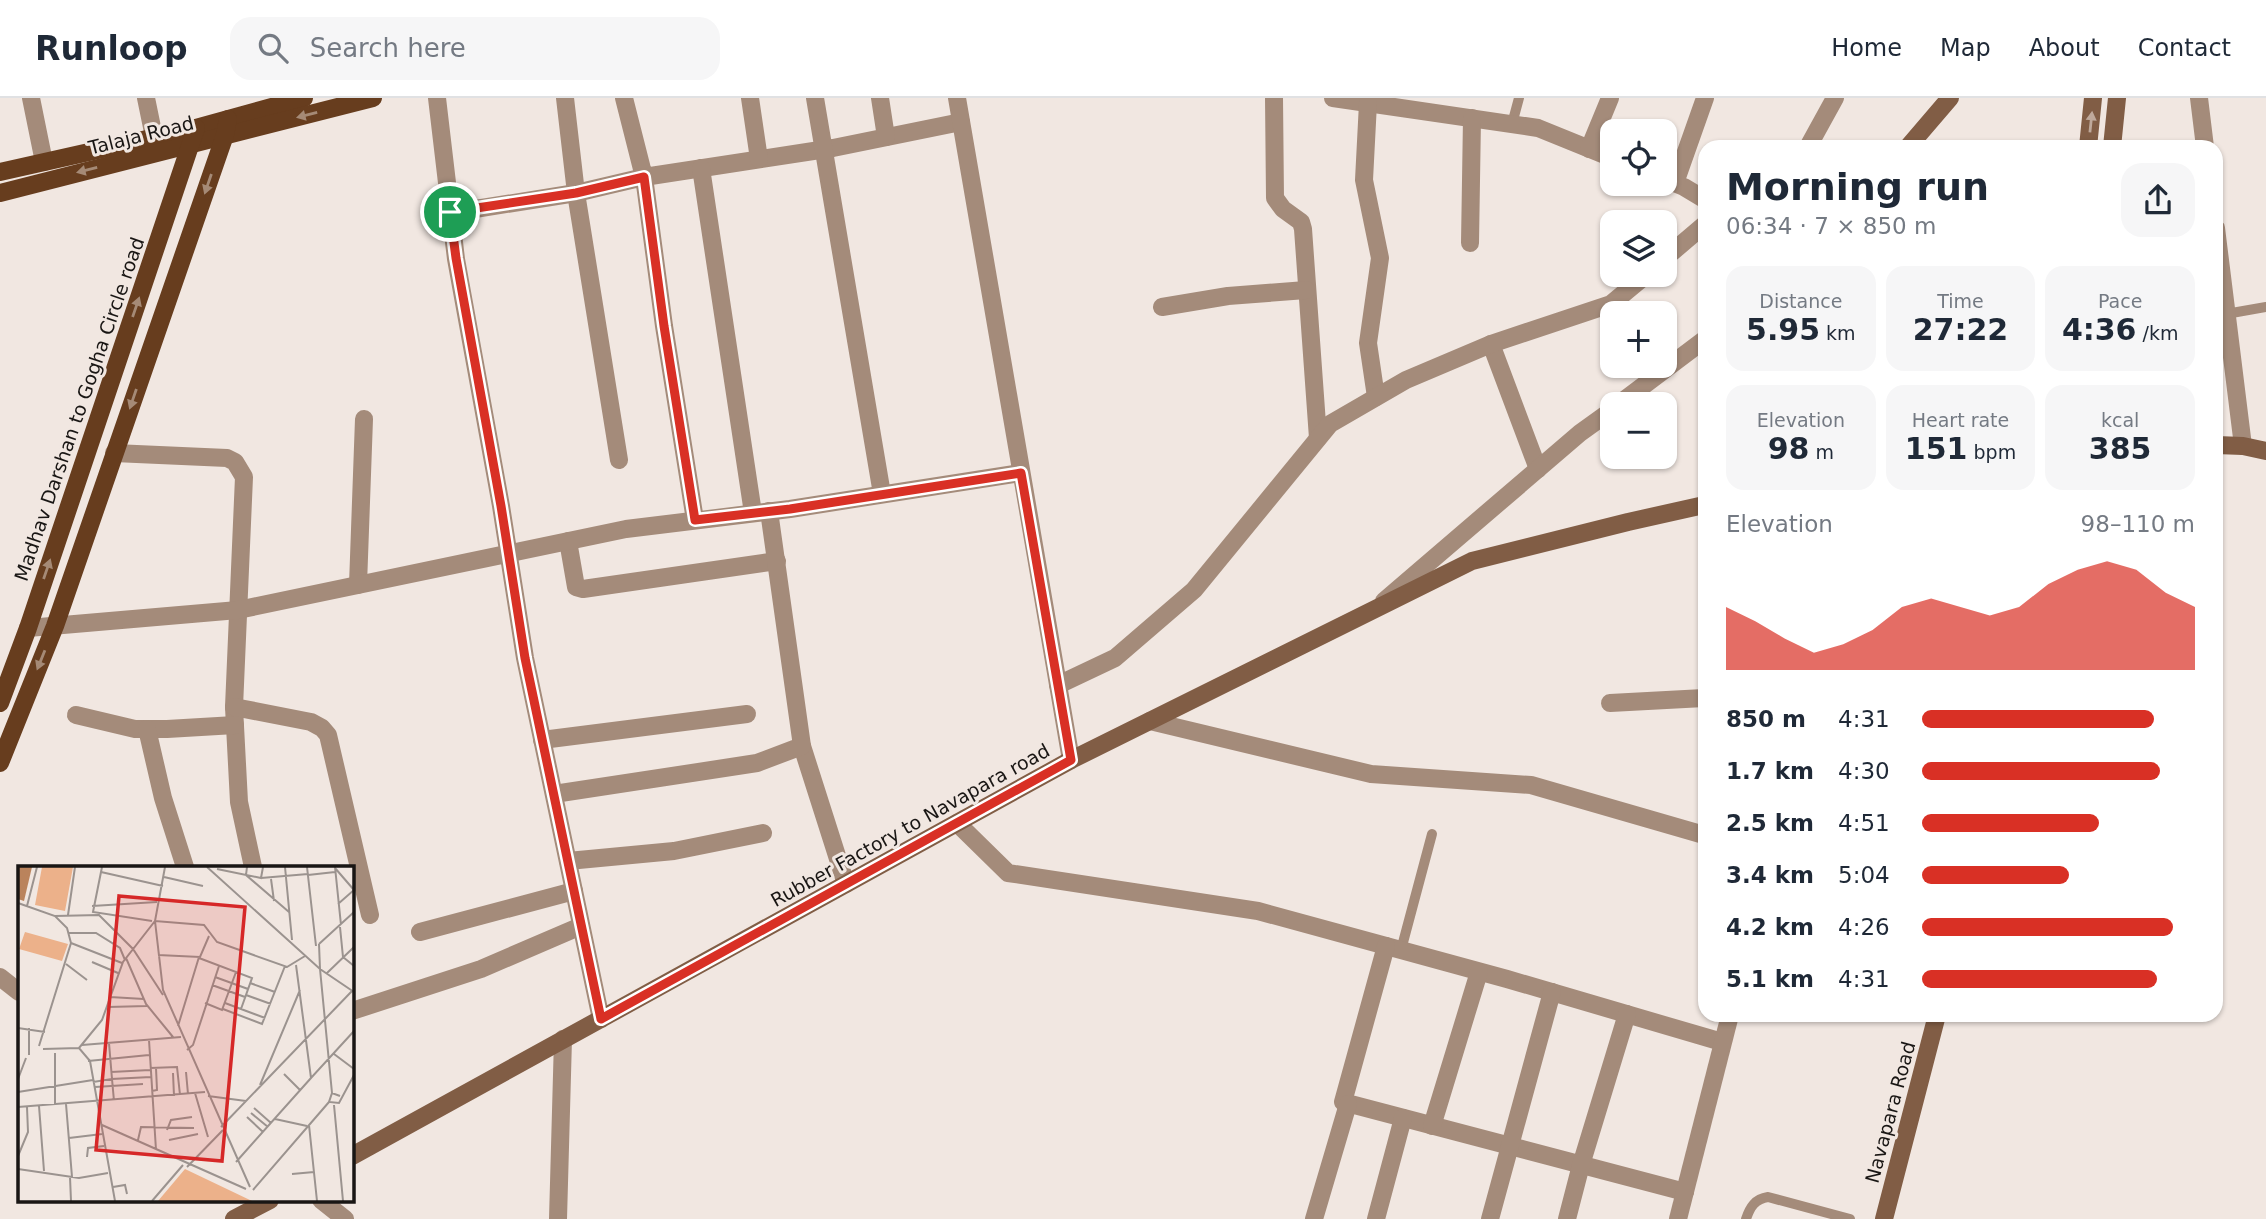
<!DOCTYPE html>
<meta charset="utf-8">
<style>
body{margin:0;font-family:"DejaVu Sans",sans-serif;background:#f6f6f7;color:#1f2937;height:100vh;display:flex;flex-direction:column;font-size:26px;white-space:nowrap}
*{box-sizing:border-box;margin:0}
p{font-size:23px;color:#747a83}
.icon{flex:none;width:38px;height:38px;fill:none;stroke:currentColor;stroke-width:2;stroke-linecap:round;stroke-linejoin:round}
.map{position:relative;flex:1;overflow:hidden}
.drawer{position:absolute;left:1698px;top:42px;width:525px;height:882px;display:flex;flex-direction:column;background:#fff;border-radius:21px;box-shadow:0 2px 5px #0004}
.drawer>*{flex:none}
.fabs{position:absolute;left:1600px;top:21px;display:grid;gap:14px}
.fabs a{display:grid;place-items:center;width:77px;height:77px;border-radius:14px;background:#fff;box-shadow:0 2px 5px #0004;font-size:35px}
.pin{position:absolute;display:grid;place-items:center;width:60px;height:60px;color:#fff;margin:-30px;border:4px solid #fff;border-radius:50%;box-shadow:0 2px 7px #0007}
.round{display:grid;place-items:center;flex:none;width:74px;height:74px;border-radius:21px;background:#f6f6f7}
.summary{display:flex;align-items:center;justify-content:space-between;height:119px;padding:0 28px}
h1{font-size:38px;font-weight:700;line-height:52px}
.stats{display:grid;grid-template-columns:repeat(3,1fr);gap:10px;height:119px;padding:7px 28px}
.stats div{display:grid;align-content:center;border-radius:18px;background:#f6f6f7;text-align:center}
.stats b{font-size:30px;font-weight:700}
.stats small{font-size:19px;font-weight:400}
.stats p{font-size:19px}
.chart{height:196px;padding:14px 28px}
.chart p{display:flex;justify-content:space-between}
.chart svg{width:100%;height:126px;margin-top:7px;fill:#d93025;opacity:.7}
ul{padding:0 28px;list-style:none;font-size:23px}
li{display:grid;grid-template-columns:112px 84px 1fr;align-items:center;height:52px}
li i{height:18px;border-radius:9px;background:#d93025}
header{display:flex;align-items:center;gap:42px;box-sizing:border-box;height:98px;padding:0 35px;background:#fff;border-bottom:2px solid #e0e1e3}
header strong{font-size:33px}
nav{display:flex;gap:38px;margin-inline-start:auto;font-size:24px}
.search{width:490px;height:63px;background:#f6f6f7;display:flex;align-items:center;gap:18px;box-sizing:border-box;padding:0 24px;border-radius:21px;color:#747a83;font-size:26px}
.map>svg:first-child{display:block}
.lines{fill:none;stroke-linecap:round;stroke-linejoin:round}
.lane{stroke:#a48b7a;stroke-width:10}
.street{stroke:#a48b7a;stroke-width:18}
.secondary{stroke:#815d45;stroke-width:18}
.primary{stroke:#673d1e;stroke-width:18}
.oneway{fill:#a58a76}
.oneway2{fill:#bfa99b}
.route-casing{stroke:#fff;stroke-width:14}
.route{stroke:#d93025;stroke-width:9}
.labels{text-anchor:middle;stroke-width:6;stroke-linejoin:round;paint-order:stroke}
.street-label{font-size:19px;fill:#191614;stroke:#f1e7e1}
.inset-road{fill:none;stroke:#9b938f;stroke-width:2}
.view{fill:#d62828;fill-opacity:0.15;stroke:#d62828;stroke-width:3.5}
.inset-edge{fill:none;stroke:#191614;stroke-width:3.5}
</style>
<header>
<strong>Runloop</strong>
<div class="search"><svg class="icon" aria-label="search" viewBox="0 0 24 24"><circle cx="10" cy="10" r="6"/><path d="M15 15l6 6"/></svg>Search here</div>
<nav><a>Home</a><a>Map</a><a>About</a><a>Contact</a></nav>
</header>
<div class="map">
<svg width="2266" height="1121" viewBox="0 0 2266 1121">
<rect width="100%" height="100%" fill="#f1e7e1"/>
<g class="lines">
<g class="lane">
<polyline points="1512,26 1519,0"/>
<polyline points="2226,216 2266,209"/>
<polyline points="1401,852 1432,736"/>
<path d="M1746,1121c4,-12 9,-20 22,-22l82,22"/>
</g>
<g class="street">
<polyline points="31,0 44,64"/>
<polyline points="146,0 154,39"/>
<polyline points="437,0 456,161 501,408 525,560 601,921"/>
<polyline points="565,0 576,95 619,362"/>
<polyline points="624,0 644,79 833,50 961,24"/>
<polyline points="750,0 759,61"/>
<polyline points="815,0 882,396"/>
<polyline points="880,0 886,39"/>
<polyline points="957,0 1071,662"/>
<polyline points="1274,0 1275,100 1283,111 1301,124 1303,131 1318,340"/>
<polyline points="1333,0 1538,30 1612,60"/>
<polyline points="2199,0 2205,49"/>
<polyline points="1368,5 1364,82 1380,160 1368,245 1376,299"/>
<polyline points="1808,49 1835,0"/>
<polyline points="1589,51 1610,0"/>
<polyline points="701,70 753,415"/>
<polyline points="1664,81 1684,89 1704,101"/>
<polyline points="1675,85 1705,0"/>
<polyline points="450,115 576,95 644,79 664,228 695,422"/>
<polyline points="2216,130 2243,348"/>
<polyline points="1470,145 1472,20"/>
<polyline points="1664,161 1704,127"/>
<polyline points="1162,209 1228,198 1306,192"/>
<polyline points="1491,246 1538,371"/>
<polyline points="1619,306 1704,242"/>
<polyline points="114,355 227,360 235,364 244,379 234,609 239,704 253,769"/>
<polyline points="568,443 576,489 583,491 777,463"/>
<polyline points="358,487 364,321"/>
<polyline points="1384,503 1580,335 1612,312"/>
<polyline points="28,530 238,512 626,431 790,411 1021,375"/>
<polyline points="1058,587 1115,560 1194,492 1330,326 1406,282 1491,246 1611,206 1646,177"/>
<polyline points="1610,605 1704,600"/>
<polyline points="234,609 311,624 322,630 328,637 370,817"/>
<polyline points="76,617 135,631 167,631 235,627"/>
<polyline points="1150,623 1371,676 1531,687 1704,737"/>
<polyline points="147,631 163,700 185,769"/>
<polyline points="542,642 747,616"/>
<polyline points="802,648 846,786"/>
<polyline points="554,696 757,665 802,648 769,413"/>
<polyline points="957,725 1008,775 1258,813 1507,881 1722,944"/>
<polyline points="568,763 674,753 763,735"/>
<polyline points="420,834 574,793"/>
<polyline points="1386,848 1343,1004 1685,1094"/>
<polyline points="0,879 19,894"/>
<polyline points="352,913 481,871 581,828"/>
<polyline points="1432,1028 1479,874"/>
<polyline points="321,1102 345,1121"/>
<polyline points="558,1121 563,941"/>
<polyline points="1314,1121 1348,1006"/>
<polyline points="1376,1121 1403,1020"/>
<polyline points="1490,1121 1552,894"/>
<polyline points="1567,1121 1581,1067 1627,916"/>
<polyline points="1678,1121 1730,917"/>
</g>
<g class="secondary">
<polyline points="1908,49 1950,0"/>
<polyline points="2088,49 2093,0"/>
<polyline points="2112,49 2117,0"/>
<polyline points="2216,347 2243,348 2266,353"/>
<polyline points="352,1058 1071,662 1472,463 1628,424 1704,407"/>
<polyline points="234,1121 270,1102"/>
<polyline points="1884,1121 1937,917"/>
</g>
<g class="primary">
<polyline points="0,74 196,30 304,0"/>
<polyline points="0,95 373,0"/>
<polyline points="0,605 28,530 196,30"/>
<polyline points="0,665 55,528 225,37 228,21"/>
</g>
</g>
<defs><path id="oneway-solid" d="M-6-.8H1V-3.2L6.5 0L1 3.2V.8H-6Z" transform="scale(1.75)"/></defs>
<g class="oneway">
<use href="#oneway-solid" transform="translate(307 17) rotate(166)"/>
<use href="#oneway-solid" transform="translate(87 72) rotate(166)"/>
<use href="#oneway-solid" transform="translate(208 86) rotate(109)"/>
<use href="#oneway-solid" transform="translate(136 209) rotate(-71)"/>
<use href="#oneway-solid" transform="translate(133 301) rotate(109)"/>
<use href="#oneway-solid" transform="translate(47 471) rotate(-71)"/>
<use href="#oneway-solid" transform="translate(41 562) rotate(112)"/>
</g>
<use class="oneway2" href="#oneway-solid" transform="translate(2091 24) rotate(-84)"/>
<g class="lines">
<defs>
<polygon id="route" points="644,79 664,228 695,422 790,411 1021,375 1071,662 601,921 525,560 501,408 456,160 450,114 576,95"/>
</defs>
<use href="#route" class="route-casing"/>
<use href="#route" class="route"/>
</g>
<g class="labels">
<g class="street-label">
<text transform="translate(141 37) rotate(-14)" y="7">Talaja Road</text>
<text transform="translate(79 311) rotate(-71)" y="7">Madhav Darshan to Gogha Circle road</text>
<text transform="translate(910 727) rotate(-29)" y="7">Rubber Factory to Navapara road</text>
<text transform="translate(1890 1014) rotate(-75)" y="7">Navapara Road</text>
</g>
</g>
<g transform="translate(18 768)">
<rect width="336" height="336" fill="#f1e7e1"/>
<path d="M24,1h31l-8,44 -30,-6zM7,66l43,12 -6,17 -43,-12zM167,303l67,32h-94z" fill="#ecb18a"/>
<path d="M0,1h14l-8,34 -6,-2z" fill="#ba835c"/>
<path class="inset-road" d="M84,1l-9,45 59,9M147,1l-10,54 8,69 87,197M189,1l113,102 34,23M229,1l-1,8 43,37M267,1l7,73M289,1l9,79M317,1l6,58M317,2l19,22 -16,14M199,3l44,9 2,-11M83,6l62,14M290,9l27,-3M146,11l39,9M243,12l47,-4M253,13l3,22M0,37l37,13 12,12 4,15 -32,103M9,40l10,-39M74,40l65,-4M50,49l7,-48M37,50l44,-1 34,34 30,46M322,61l3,30 11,9M51,67h27l24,15 5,12M53,77l51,20M301,78l35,-32M301,78l1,25M140,89l42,2 9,-21M108,92l20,46 27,33M181,92l53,20 -11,31M74,96l26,11M48,98l21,16M278,99l15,113 43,-47M302,103l12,124M309,107l27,-26M197,111l33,12M232,117l25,9M194,119l33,12M228,129l25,9M92,131l34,2M187,137l17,7 14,-38M207,137l40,15M90,141l39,-1M205,143l39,15 23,-58M160,160l21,-69M0,162l27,4M11,162v27M131,174l7,110M64,179l99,-8M61,182l23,-28 21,-58 32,-41 49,4 13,17 70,25 18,-11M25,183l36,-1 11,13 25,140M169,184l6,-5 26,-79M316,188l20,15M70,195l61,-6M132,202l27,-1 3,28M93,206l39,-2M168,206l2,22M155,207l1,23M266,208l16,16M0,213l8,-21M75,216l19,-3 -3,-36M242,219l40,-95M77,221l48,-3M134,225l5,-1 -1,-22M0,226l75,-12M177,227l13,44M190,230l38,5M322,230l-8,-3 -3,9 10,1 15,-28M96,235l-2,-22 39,-2M48,238l6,73M37,239v-52M316,239l9,96M21,240l5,65M0,241l187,-15M236,242l17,15M233,247l17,14M229,251l16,15M257,253l32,7M84,259l144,64M291,259l8,76M203,261l131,-136M149,264l4,-10 21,-3M51,272l33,-4M120,274l3,-13 53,1M151,274l29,-6M0,290l10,-24 -1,-25M69,291l1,-9 16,-2M218,296l75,-84M169,301l36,-37M0,303l61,9 29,-5M274,308l22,-2M52,311l1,24M95,321l12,-2 2,9M235,324l76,-88M134,335l31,-36"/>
<path class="view" d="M101,30l126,11 -23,254 -126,-11z"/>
<rect width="336" height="336" class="inset-edge"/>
</g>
</svg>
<div class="fabs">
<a><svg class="icon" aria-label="locate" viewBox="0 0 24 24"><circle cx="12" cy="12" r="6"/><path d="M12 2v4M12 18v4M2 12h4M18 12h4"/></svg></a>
<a><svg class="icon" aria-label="layers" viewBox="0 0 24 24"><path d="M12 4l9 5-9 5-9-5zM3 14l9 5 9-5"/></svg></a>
<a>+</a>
<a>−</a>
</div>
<div class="pin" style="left:450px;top:114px;background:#1e9e55"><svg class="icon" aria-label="arrive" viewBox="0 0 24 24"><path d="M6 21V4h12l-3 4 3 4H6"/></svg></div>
<section class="drawer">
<div class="summary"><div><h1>Morning run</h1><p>06:34 · 7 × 850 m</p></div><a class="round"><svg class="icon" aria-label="share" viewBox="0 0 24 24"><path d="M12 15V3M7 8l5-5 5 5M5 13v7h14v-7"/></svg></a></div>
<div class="stats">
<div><p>Distance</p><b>5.95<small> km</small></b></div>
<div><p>Time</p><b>27:22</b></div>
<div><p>Pace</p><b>4:36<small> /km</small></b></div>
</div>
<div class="stats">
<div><p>Elevation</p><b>98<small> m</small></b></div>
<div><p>Heart rate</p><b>151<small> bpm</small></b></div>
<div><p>kcal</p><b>385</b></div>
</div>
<div class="chart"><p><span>Elevation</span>98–110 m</p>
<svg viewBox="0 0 160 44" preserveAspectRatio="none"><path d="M0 44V22L10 27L20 33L30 38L40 35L50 30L60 22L70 19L80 22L90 25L100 22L110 14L120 9L130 6L140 9L150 17L160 22V44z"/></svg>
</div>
<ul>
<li><b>850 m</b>4:31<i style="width:85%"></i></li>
<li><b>1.7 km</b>4:30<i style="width:87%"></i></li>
<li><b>2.5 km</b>4:51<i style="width:65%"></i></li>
<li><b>3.4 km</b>5:04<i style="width:54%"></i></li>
<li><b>4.2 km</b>4:26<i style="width:92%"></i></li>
<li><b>5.1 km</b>4:31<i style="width:86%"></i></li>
</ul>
</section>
</div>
